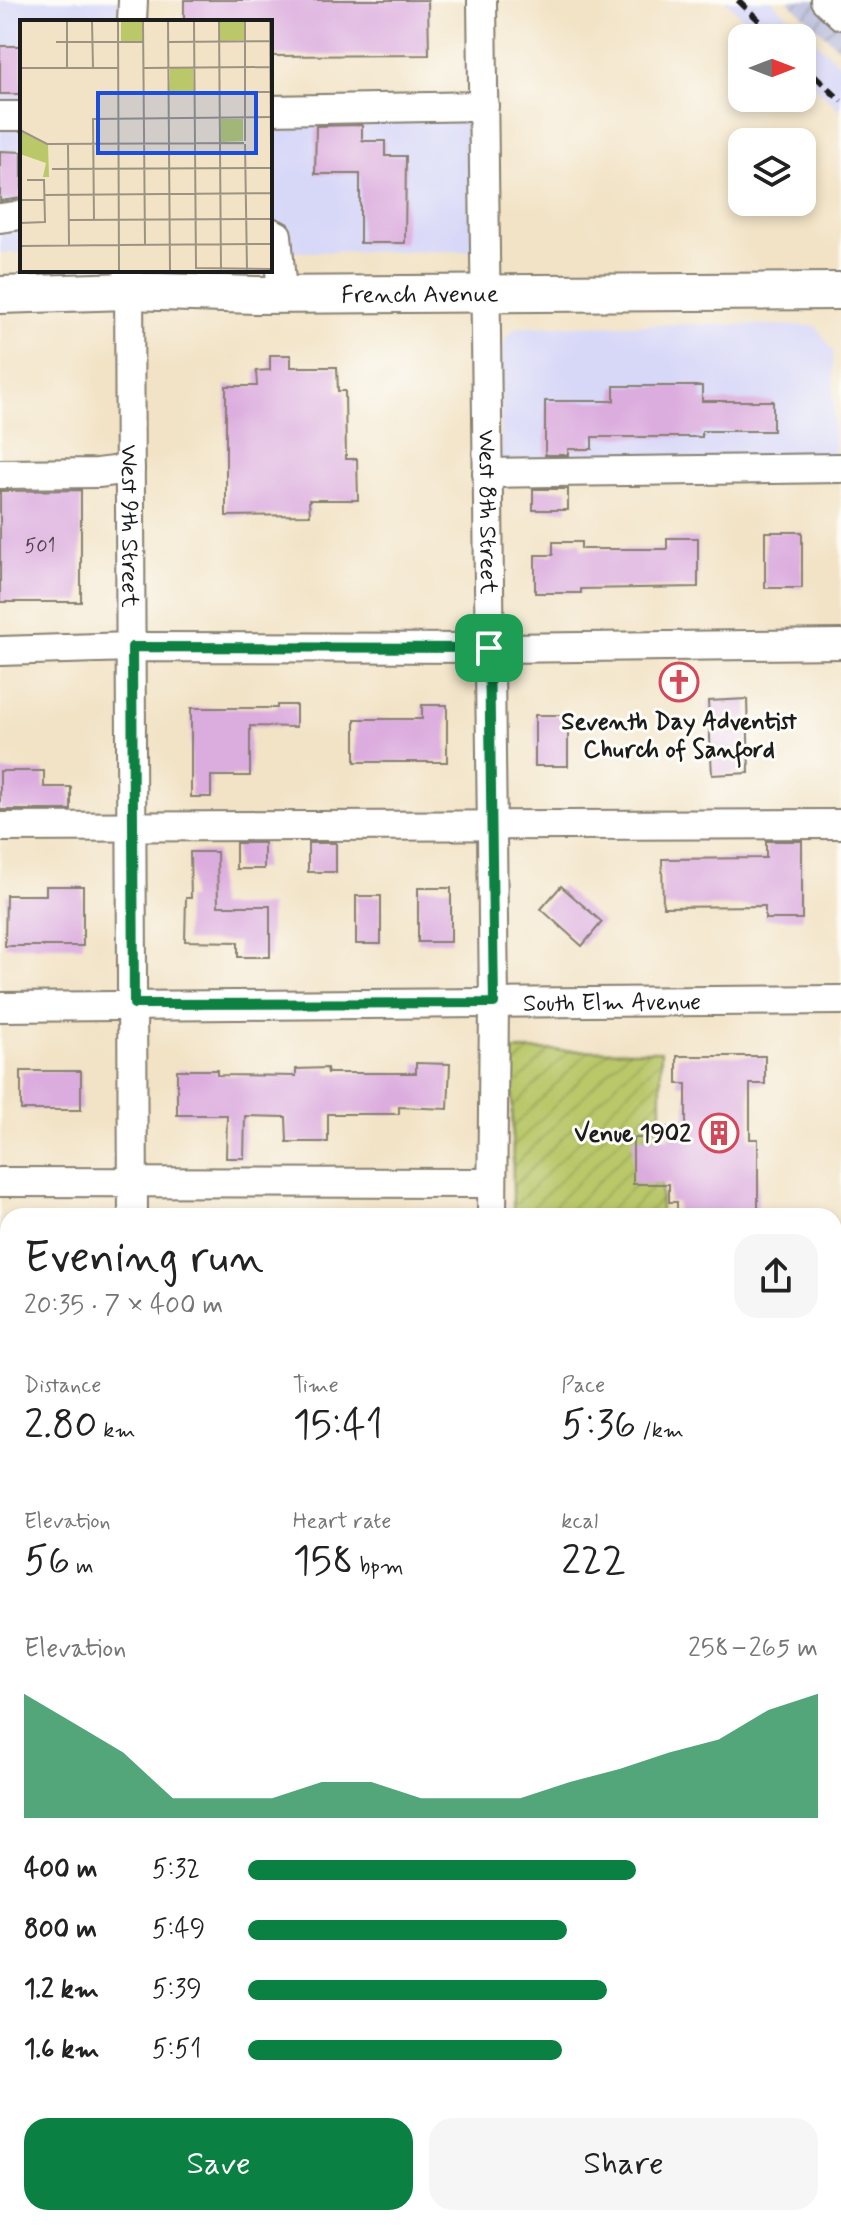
<!DOCTYPE html>
<meta charset="utf-8">
<style>
body{margin:0;font-family:Mynerve,sans-serif;background:#f6f6f6;color:#222;height:100vh;display:flex;flex-direction:column;font-size:30px;white-space:nowrap}
*{box-sizing:border-box;margin:0}
p{font-size:26px;color:#767676}
.icon{flex:none;width:44px;height:44px;fill:none;stroke:currentColor;stroke-width:2;stroke-linecap:round;stroke-linejoin:round}
.map{position:relative;flex:1;overflow:hidden}
.sheet{position:absolute;left:0px;top:1208px;width:842px;height:1018px;display:flex;flex-direction:column;background:#fff;border-radius:24px 24px 0 0;box-shadow:0 4px 12px #0003}
.sheet>*{flex:none}
.needle{width:52px;rotate:90deg}
.fabs{position:absolute;left:728px;top:24px;display:grid;gap:16px}
.fabs a{display:grid;place-items:center;width:88px;height:88px;border-radius:16px;background:#fff;box-shadow:0 4px 12px #0003;font-size:40px}
.pin{position:absolute;display:grid;place-items:center;width:68px;height:68px;color:#fff;margin:-34px;border-radius:16px;box-shadow:0 4px 12px #0006}
.round{display:grid;place-items:center;flex:none;width:84px;height:84px;border-radius:24px;background:#f6f6f6}
.headline{display:flex;align-items:center;justify-content:space-between;height:136px;padding:0 24px}
h1{font-size:44px;font-weight:600;line-height:60px}
.figures{display:grid;grid-template-columns:repeat(3,1fr);gap:12px;height:136px;padding:8px 24px}
.figures div{display:grid;align-content:center}
.figures b{font-size:40px;font-weight:600}
.figures small{font-size:22px;font-weight:400}
.figures p{font-size:22px}
.chart{height:224px;padding:16px 24px}
.chart p{display:flex;justify-content:space-between}
.chart svg{width:100%;height:144px;margin-top:8px;fill:#0b8043;opacity:.7}
.primary-button{display:flex;gap:16px;margin-top:auto;padding:16px 24px}
.primary-button a{flex:1;height:92px;border-radius:24px;background:#0b8043;color:#fff;font-size:32px;font-weight:600;line-height:92px;text-align:center}
.primary-button a+a{background:#f6f6f6;color:#222}
ul{padding:0 24px;list-style:none;font-size:26px}
li{display:grid;grid-template-columns:128px 96px 1fr;align-items:center;height:60px}
li i{height:20px;border-radius:10px;background:#0b8043}
.map>svg:first-child{display:block}
.built{fill:#d7d7f8}
.industrial{fill:url(#industrial-furrows)}
.garden{fill:url(#garden-furrows);stroke:#6b7243;stroke-width:2}
.building{fill:#dbacde}
.lines{fill:none;stroke-linecap:round;stroke-linejoin:round}
.minor-casing{stroke:#878071;stroke-width:32}
.major-casing{stroke:#878071;stroke-width:40}
.minor{stroke:#fff;stroke-width:28}
.major{stroke:#fff;stroke-width:36}
.rail{stroke:#1c1c1c;stroke-width:6;stroke-dasharray:12 6;stroke-linecap:butt}
.route-casing{stroke:#fff;stroke-width:16}
.route{stroke:#0b8043;stroke-width:10}
.labels{text-anchor:middle;stroke-width:6;stroke-linejoin:round;paint-order:stroke}
.number-label{font-size:20px;fill:#4c404c}
.street-label{font-size:24px;fill:#1c1c1c;stroke:#fdfcf7}
.poi-label{font-size:24px;font-weight:bold;fill:#1c1c1c;stroke:#fdfcf7}
.inset-road{fill:none;stroke:#9c9382;stroke-width:2}
.view{fill:#1d4ed8;fill-opacity:0.15;stroke:#1d4ed8;stroke-width:4}
.inset-edge{fill:none;stroke:#1c1c1c;stroke-width:4}
</style>
<div class="map">
<svg width="841" height="2225" viewBox="0 0 841 2225">
<defs>
<pattern id="industrial-furrows" width="10" height="10" patternUnits="userSpaceOnUse" patternTransform="scale(2)"><rect width="10" height="10" fill="#bfc2dd"/><path d="M-1 1l2-2M0 10L10 0M9 11l2-2" fill="none" stroke="#a4a6bd"/></pattern>
<pattern id="garden-furrows" width="10" height="10" patternUnits="userSpaceOnUse" patternTransform="scale(2)"><rect width="10" height="10" fill="#bac86a"/><path d="M-1 1l2-2M0 10L10 0M9 11l2-2" fill="none" stroke="#9fab5b"/></pattern>
</defs>
<rect width="100%" height="100%" fill="#fdfcf7"/>
<filter id="ink" filterUnits="userSpaceOnUse"><feTurbulence type="fractalNoise" baseFrequency=".0125" numOctaves="2"/><feDisplacementMap in="SourceGraphic" scale="16" xChannelSelector="R" yChannelSelector="G"/><feConvolveMatrix kernelMatrix="1 2 1 2 8 2 1 2 1" color-interpolation-filters="sRGB"/></filter>
<filter id="wash" filterUnits="userSpaceOnUse"><feTurbulence type="fractalNoise" baseFrequency=".006" numOctaves="4" result="noise"/><feDisplacementMap in="SourceGraphic" scale="32" xChannelSelector="R" yChannelSelector="G"/><feGaussianBlur stdDeviation="1.8" result="paint"/><feColorMatrix in="noise" values="0 0 0 0 0 0 0 0 0 0 0 0 0 0 0 0 0 1.4 0 .05"/><feComposite in="paint" operator="in"/></filter>
<g filter="url(#wash)">
<rect width="100%" height="100%" fill="#f2e3c6"/>
<g class="built">
<polygon points="0,0 119,0 119,22 22,22 22,253 0,253"/>
<polygon points="724,0 771,0 841,65 841,111 802,74 802,38 764,38"/>
<polygon points="270,119 470,119 472,251 270,252"/>
<polygon points="697,324 816,326 833,351 835,463 500,466 502,353 506,338 511,332 519,327"/>
<rect x="0" y="1396" width="8" height="140"/>
</g>
<polygon class="industrial" points="787,0 841,0 841,50"/>
<polygon class="garden" points="512,1050 661,1051 661,1216 513,1216"/>
<g id="blocks">
<g class="building">
<polygon points="184,0 428,0 429,55 270,56 270,22 184,22"/>
<rect x="0" y="46" width="22" height="48"/>
<polygon points="362,125 362,141 385,141 385,156 406,156 405,243 360,243 360,174 315,174 316,126"/>
<polygon points="0,151 22,152 22,198 0,201"/>
<polygon points="270,355 291,355 291,367 337,367 338,391 345,391 346,459 357,459 358,500 309,500 310,515 226,516 226,386 257,386 256,371 270,370"/>
<polygon points="614,386 702,386 702,401 773,401 773,431 702,431 702,437 592,437 592,449 568,449 568,455 545,455 545,401 614,401"/>
<rect x="533" y="489" width="35" height="21"/>
<polygon points="81,490 81,602 0,602 0,491"/>
<rect x="765" y="532" width="37" height="56"/>
<polygon points="667,538 698,538 698,587 581,589 581,593 535,593 535,555 553,555 553,542 581,542 581,549 667,549"/>
<polygon points="747,699 749,773 712,775 708,701"/>
<polygon points="277,705 296,705 296,727 250,726 250,776 211,776 211,797 191,797 191,708 277,708"/>
<polygon points="422,705 447,705 447,762 355,762 355,719 422,719"/>
<rect x="535" y="715" width="33" height="51"/>
<polygon points="0,771 44,771 44,787 71,787 71,810 0,810"/>
<polygon points="766,841 802,841 802,919 765,919 765,906 663,907 662,859 766,858"/>
<rect x="236" y="843" width="28" height="26"/>
<rect x="308" y="843" width="28" height="29"/>
<polygon points="190,852 217,852 218,906 270,906 270,957 238,957 238,942 185,941 186,898 191,898"/>
<polygon points="46,886 83,886 83,946 5,946 6,895 46,895"/>
<polygon points="561,886 602,922 582,946 541,909"/>
<rect x="418" y="888" width="33" height="54"/>
<rect x="356" y="896" width="25" height="48"/>
<polygon points="677,1056 765,1056 765,1084 750,1084 750,1139 758,1139 758,1216 677,1216 677,1202 669,1202 669,1184 633,1184 633,1138 669,1138 669,1127 686,1127 686,1084 677,1084"/>
<polygon points="416,1063 450,1064 448,1109 399,1107 399,1114 328,1114 328,1142 287,1142 286,1117 245,1116 244,1158 226,1158 227,1115 177,1115 177,1070 217,1070 217,1075 296,1076 296,1069 327,1068 328,1073 416,1073"/>
<rect x="21" y="1071" width="60" height="39"/>
</g>
</g>
</g>
<g filter="url(#ink)">
<use href="#blocks" fill-opacity="0" stroke="#878071" stroke-width="2"/>
<g class="lines">
<defs>
<g id="minor">
<path id="s1" d="M482,0l12,1003 -2,213"/>
<polyline points="825,0 841,15"/>
<polyline points="132,22 133,0"/>
<polyline points="270,110 484,106"/>
<polyline points="0,116 22,116"/>
<polyline points="0,218 22,215"/>
<polyline points="270,232 277,235 282,294"/>
<path id="s2" d="M129,270l4,946"/>
<polyline points="487,473 841,468"/>
<polyline points="0,474 98,473 130,469"/>
<polyline points="0,651 132,647 489,648 841,644"/>
<polyline points="0,827 841,824"/>
<path id="s3" d="M0,1007l841,-7"/>
<polyline points="0,1182 492,1183"/>
<polyline points="834,1359 841,1359"/>
<polyline points="0,1364 8,1364"/>
<polyline points="834,1540 841,1540"/>
<polyline points="0,1718 8,1718"/>
<polyline points="834,1718 841,1718"/>
<polyline points="834,1896 841,1896"/>
<polyline points="0,1898 8,1898"/>
<polyline points="834,2072 841,2071"/>
<polyline points="0,2078 8,2078"/>
<polyline points="142,2218 142,2225"/>
<polyline points="499,2218 499,2225"/>
</g>
<g id="major">
<path id="s4" d="M0,295l128,-4 128,4 585,-4"/>
</g>
</defs>
<use href="#minor" class="minor-casing"/>
<use href="#major" class="major-casing"/>
<use href="#minor" class="minor"/>
<use href="#major" class="major"/>
<g class="rail">
<polyline points="738,0 777,38"/>
<polyline points="802,63 841,101"/>
</g>
</g>
</g>
<g class="lines" filter="url(#ink)">
<defs>
<polygon id="route" points="132,647 489,648 494,1003 134,1004"/>
</defs>
<use href="#route" class="route-casing"/>
<use href="#route" class="route"/>
</g>
<defs>
<symbol id="church-ring" viewBox="-11 -11 22 22"><circle r="9.5" fill="#fdfcf7" stroke="#d1495b" stroke-width="1.5"/><path d="M-1.2-6h2.4v3.5h3.3v2.4h-3.3V6h-2.4V-.1h-3.3v-2.4h3.3Z" fill="#d1495b"/></symbol>
<symbol id="building-ring" viewBox="-11 -11 22 22"><circle r="9.5" fill="#fdfcf7" stroke="#d1495b" stroke-width="1.5"/><path d="M-4-6H4V6H1V3H-1V6H-4ZM-2.5-4.3h1.7v1.8h-1.7ZM.8-4.3h1.7v1.8H.8ZM-2.5-1h1.7V.8h-1.7ZM.8-1h1.7V.8H.8Z" fill="#d1495b"/></symbol>
</defs>
<g fill-rule="evenodd">
<use href="#church-ring" x="657" y="660" width="44" height="44"/>
<use href="#building-ring" x="697" y="1111" width="44" height="44"/>
</g>
<g class="labels">
<g class="number-label">
<text x="40" y="552">501</text>
</g>
<g class="street-label">
<text dy="8" stroke="none"><textPath href="#s4" startOffset="420">French Avenue</textPath></text>
<text dy="8" stroke="none"><textPath href="#s1" startOffset="512">West 8th Street</textPath></text>
<text dy="8" stroke="none"><textPath href="#s2" startOffset="256">West 9th Street</textPath></text>
<text dy="8" stroke="none"><textPath href="#s3" startOffset="612">South Elm Avenue</textPath></text>
</g>
<g class="poi-label">
<text x="679" y="729">Seventh Day Adventist<tspan x="679" dy="28">Church of Sanford</tspan></text>
<text x="691" y="1141" text-anchor="end">Venue 1902</text>
</g>
</g>
<g transform="translate(20 20)">
<rect width="252" height="252" fill="#f2e3c6"/>
<path d="M101,1h21l1,20h-22zM200,1h24v19l-24,1zM150,48h23l1,24h-25zM201,99h22v22l-22,1zM0,111l28,14 1,32h-6l3,-14 -26,-9z" fill="#bac86a"/>
<path class="inset-road" d="M47,1v47M72,1l1,47M98,1l1,250M123,1l2,224M148,1l2,250M174,1l2,247 76,1M199,1l2,250M225,1v120M250,1l2,250M36,22h87M149,22l102,-1M0,48h98M124,48l127,-1M98,73l153,-1M0,110l27,14 197,-1M48,124l1,102M225,124l2,126M32,149l219,-1M25,175l226,-2M0,180h25M49,200l202,-1M74,200l-1,-101 179,-2M0,203l25,-1 -1,-42h-17M99,225l153,-1M0,226l99,-1"/>
<path class="view" d="M78,73h158v60h-158z"/>
<rect width="252" height="252" class="inset-edge"/>
</g>
</svg>
<div class="fabs">
<a><svg class="needle" viewBox="-14 -14 28 28"><path d="M0-13l5 13h-10z" fill="#e53935"/><path d="M0 13l5-13h-10z" fill="#767676"/></svg></a>
<a><svg class="icon" aria-label="layers" viewBox="0 0 24 24"><path d="M12 4l9 5-9 5-9-5zM3 14l9 5 9-5"/></svg></a>
</div>
<div class="pin" style="left:489px;top:648px;background:#1e9e55"><svg class="icon" aria-label="arrive" viewBox="0 0 24 24"><path d="M6 21V4h12l-3 4 3 4H6"/></svg></div>
<section class="sheet">
<div class="headline"><div><h1>Evening run</h1><p>20:35 · 7 × 400 m</p></div><a class="round"><svg class="icon" aria-label="share" viewBox="0 0 24 24"><path d="M12 15V3M7 8l5-5 5 5M5 13v7h14v-7"/></svg></a></div>
<div class="figures">
<div><p>Distance</p><b>2.80<small> km</small></b></div>
<div><p>Time</p><b>15:41</b></div>
<div><p>Pace</p><b>5:36<small> /km</small></b></div>
</div>
<div class="figures">
<div><p>Elevation</p><b>56<small> m</small></b></div>
<div><p>Heart rate</p><b>158<small> bpm</small></b></div>
<div><p>kcal</p><b>222</b></div>
</div>
<div class="chart"><p><span>Elevation</span>258–265 m</p>
<svg viewBox="0 0 160 44" preserveAspectRatio="none"><path d="M0 44V6L10 15L20 24L30 38L40 38L50 38L60 33L70 33L80 38L90 38L100 38L110 33L120 29L130 24L140 20L150 11L160 6V44z"/></svg>
</div>
<ul>
<li><b>400 m</b>5:32<i style="width:68%"></i></li>
<li><b>800 m</b>5:49<i style="width:56%"></i></li>
<li><b>1.2 km</b>5:39<i style="width:63%"></i></li>
<li><b>1.6 km</b>5:51<i style="width:55%"></i></li>
</ul>
<div class="primary-button"><a>Save</a><a>Share</a></div>
</section>
</div>
